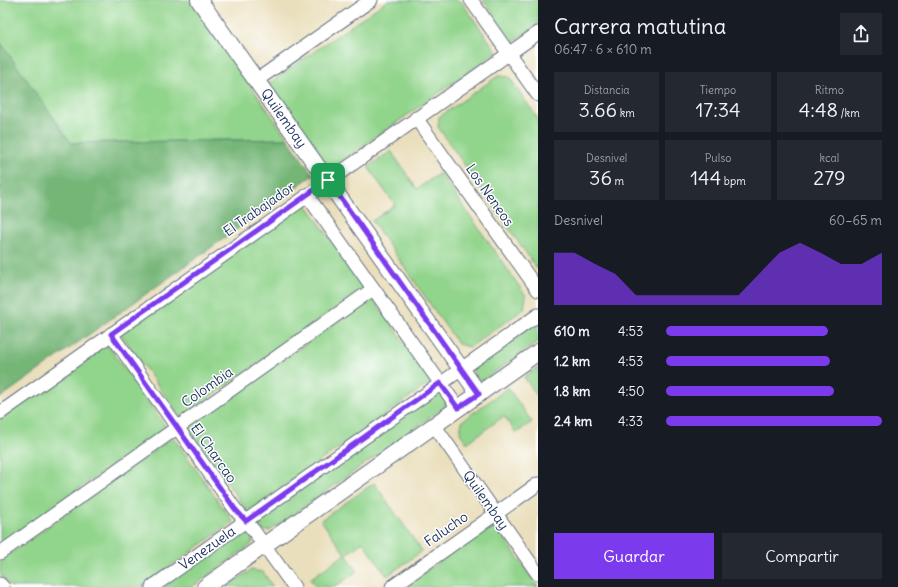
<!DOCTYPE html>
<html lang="es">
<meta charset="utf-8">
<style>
body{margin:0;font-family:Delius,sans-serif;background:#242831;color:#f1f3f6;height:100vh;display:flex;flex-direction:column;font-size:15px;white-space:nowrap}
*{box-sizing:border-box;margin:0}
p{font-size:13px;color:#9ea1a6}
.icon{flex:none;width:22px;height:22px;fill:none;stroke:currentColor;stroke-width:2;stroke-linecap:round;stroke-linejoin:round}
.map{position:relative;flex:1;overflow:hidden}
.details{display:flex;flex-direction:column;background:#171b24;width:360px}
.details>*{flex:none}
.pin{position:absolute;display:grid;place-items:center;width:34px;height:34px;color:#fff;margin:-17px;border-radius:8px;box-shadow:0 2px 6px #0006}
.round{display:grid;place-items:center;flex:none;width:42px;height:42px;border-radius:0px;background:#242831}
.head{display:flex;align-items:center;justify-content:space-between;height:68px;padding:0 16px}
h1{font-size:22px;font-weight:600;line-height:30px}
.stats{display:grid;grid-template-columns:repeat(3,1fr);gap:6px;height:68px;padding:4px 16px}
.stats div{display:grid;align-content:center;border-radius:0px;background:#242831;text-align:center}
.stats b{font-size:20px;font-weight:600}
.stats small{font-size:11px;font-weight:400}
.stats p{font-size:11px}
.chart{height:112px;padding:8px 16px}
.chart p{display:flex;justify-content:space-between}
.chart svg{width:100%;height:72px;margin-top:4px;fill:#7c3aed;opacity:.7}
.primary-button{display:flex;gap:8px;margin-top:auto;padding:8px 16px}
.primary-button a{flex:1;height:46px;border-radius:0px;background:#7c3aed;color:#fff;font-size:16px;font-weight:600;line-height:46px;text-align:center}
.primary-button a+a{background:#242831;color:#f1f3f6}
ul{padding:0 16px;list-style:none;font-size:13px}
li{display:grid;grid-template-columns:64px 48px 1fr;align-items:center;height:30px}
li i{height:10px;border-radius:5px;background:#7c3aed}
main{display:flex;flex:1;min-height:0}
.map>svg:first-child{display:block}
.green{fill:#91d48b;stroke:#568274}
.forest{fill:#74b677;stroke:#48726a}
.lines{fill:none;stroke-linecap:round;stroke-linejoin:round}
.minor-casing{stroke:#636d7f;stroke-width:15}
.tertiary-casing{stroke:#636d7f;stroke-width:18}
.minor{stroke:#fff;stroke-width:13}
.tertiary{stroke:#fff;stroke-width:16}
.route-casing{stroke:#fff;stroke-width:8}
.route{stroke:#7c3aed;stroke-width:5}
.labels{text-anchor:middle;stroke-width:3;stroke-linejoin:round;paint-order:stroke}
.street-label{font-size:14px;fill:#1b2f5e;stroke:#fff}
</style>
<main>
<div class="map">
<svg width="538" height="587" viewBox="0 0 538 587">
<rect width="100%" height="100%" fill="#fff"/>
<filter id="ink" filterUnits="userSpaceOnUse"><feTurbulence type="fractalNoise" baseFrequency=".025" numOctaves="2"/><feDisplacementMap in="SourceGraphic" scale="8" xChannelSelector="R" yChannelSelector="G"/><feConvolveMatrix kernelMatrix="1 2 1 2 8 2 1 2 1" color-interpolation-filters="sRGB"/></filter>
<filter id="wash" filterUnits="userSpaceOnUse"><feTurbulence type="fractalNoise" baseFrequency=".012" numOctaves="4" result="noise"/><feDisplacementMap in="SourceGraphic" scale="16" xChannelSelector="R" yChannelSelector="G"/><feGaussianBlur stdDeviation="0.9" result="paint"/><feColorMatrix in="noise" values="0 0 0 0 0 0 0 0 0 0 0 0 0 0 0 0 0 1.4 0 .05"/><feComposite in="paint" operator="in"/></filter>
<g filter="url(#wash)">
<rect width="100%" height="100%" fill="#eadfbc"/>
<g class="green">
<polygon points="0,0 190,0 288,139 71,143 0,42"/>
<polygon points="388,0 460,0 497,52 329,170 268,84"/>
<polygon points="483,0 538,0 538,25 513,42"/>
<polygon points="498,76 509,77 538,119 538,270 438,127 439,117"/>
<polygon points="391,151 417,189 440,173 526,296 524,309 470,347 458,344 372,221 395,205 368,167"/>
<polygon points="305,203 365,287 181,418 121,334"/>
<polygon points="372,297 432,381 248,512 188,427"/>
<polygon points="538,320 538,342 483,380 478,380 471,369"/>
<polygon points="106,343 166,427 0,545 0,418"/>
<polygon points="538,367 538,397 524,377"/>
<polygon points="508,388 532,422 516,433 504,416 467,443 460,433 462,421"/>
<polygon points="433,393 440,393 447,402 445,407 270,531 263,531 259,524 259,519"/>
<polygon points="173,437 233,522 141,587 11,587 0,574 0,561"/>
<polygon points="374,483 422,551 387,576 363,542 346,554 357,571 335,587 316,587 310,579 345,554 321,520"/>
<polygon points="492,526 498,529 538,587 404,587 488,527"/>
<polygon points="243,530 247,531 253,540 251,545 192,587 161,587"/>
<polygon points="251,570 263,572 273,587 226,587"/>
</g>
<polygon class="forest" points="0,42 71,143 288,139 313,175 0,398"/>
</g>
<g filter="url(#ink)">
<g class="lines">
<defs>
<g id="minor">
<polyline points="471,0 538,95"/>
<polyline points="257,80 371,0"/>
<polyline points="416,118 538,290"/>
<polyline points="307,195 458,408"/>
<polyline points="111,334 235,509 254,531 294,587"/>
<polyline points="0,413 538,33"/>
<polyline points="434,425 538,574"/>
<polyline points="0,553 373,289"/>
<polyline points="0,584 3,587"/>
<polyline points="152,587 538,315"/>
<polyline points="392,587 538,484"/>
</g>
<g id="tertiary">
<polyline points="199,0 479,394"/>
<polyline points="205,587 538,352"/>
</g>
</defs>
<use href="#minor" class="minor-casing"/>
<use href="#tertiary" class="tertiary-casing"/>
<use href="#minor" class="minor"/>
<use href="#tertiary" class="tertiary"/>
</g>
</g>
<g class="lines" filter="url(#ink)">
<defs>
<polygon id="route" points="328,180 479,394 458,408 440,383 246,521 235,509 111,334"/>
</defs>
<use href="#route" class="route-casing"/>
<use href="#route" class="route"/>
</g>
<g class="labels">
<g class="street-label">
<text transform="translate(284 118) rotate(55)" y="5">Quilembay</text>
<text transform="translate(490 195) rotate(55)" y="5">Los Neneos</text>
<text transform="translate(259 209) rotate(-35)" y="5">El Trabajador</text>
<text transform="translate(207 387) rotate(-35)" y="5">Colombia</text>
<text transform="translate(214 453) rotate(55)" y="5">El Charcao</text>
<text transform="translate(486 500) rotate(55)" y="5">Quilembay</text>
<text transform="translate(446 529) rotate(-35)" y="5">Falucho</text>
<text transform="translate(207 548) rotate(-35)" y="5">Venezuela</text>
</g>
</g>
</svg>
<div class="pin" style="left:328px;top:180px;background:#1e9e55"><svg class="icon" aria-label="arrive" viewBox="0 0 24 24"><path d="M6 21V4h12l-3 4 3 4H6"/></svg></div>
</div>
<section class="details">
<div class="head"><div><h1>Carrera matutina</h1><p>06:47 · 6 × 610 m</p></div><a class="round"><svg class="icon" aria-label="share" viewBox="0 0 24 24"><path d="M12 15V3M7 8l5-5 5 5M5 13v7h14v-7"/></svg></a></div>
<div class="stats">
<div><p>Distancia</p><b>3.66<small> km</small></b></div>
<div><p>Tiempo</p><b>17:34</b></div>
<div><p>Ritmo</p><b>4:48<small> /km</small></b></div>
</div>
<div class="stats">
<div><p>Desnivel</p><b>36<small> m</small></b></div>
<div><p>Pulso</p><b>144<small> bpm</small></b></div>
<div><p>kcal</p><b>279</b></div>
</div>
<div class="chart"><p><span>Desnivel</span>60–65 m</p>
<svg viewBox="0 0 160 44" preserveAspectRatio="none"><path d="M0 44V12L10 12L20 19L30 25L40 38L50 38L60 38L70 38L80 38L90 38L100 25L110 12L120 6L130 12L140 19L150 19L160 12V44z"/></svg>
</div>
<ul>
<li><b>610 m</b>4:53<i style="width:75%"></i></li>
<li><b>1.2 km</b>4:53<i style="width:76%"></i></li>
<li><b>1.8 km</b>4:50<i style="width:78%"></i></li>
<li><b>2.4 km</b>4:33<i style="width:100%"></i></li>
</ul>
<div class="primary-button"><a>Guardar</a><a>Compartir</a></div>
</section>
</main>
